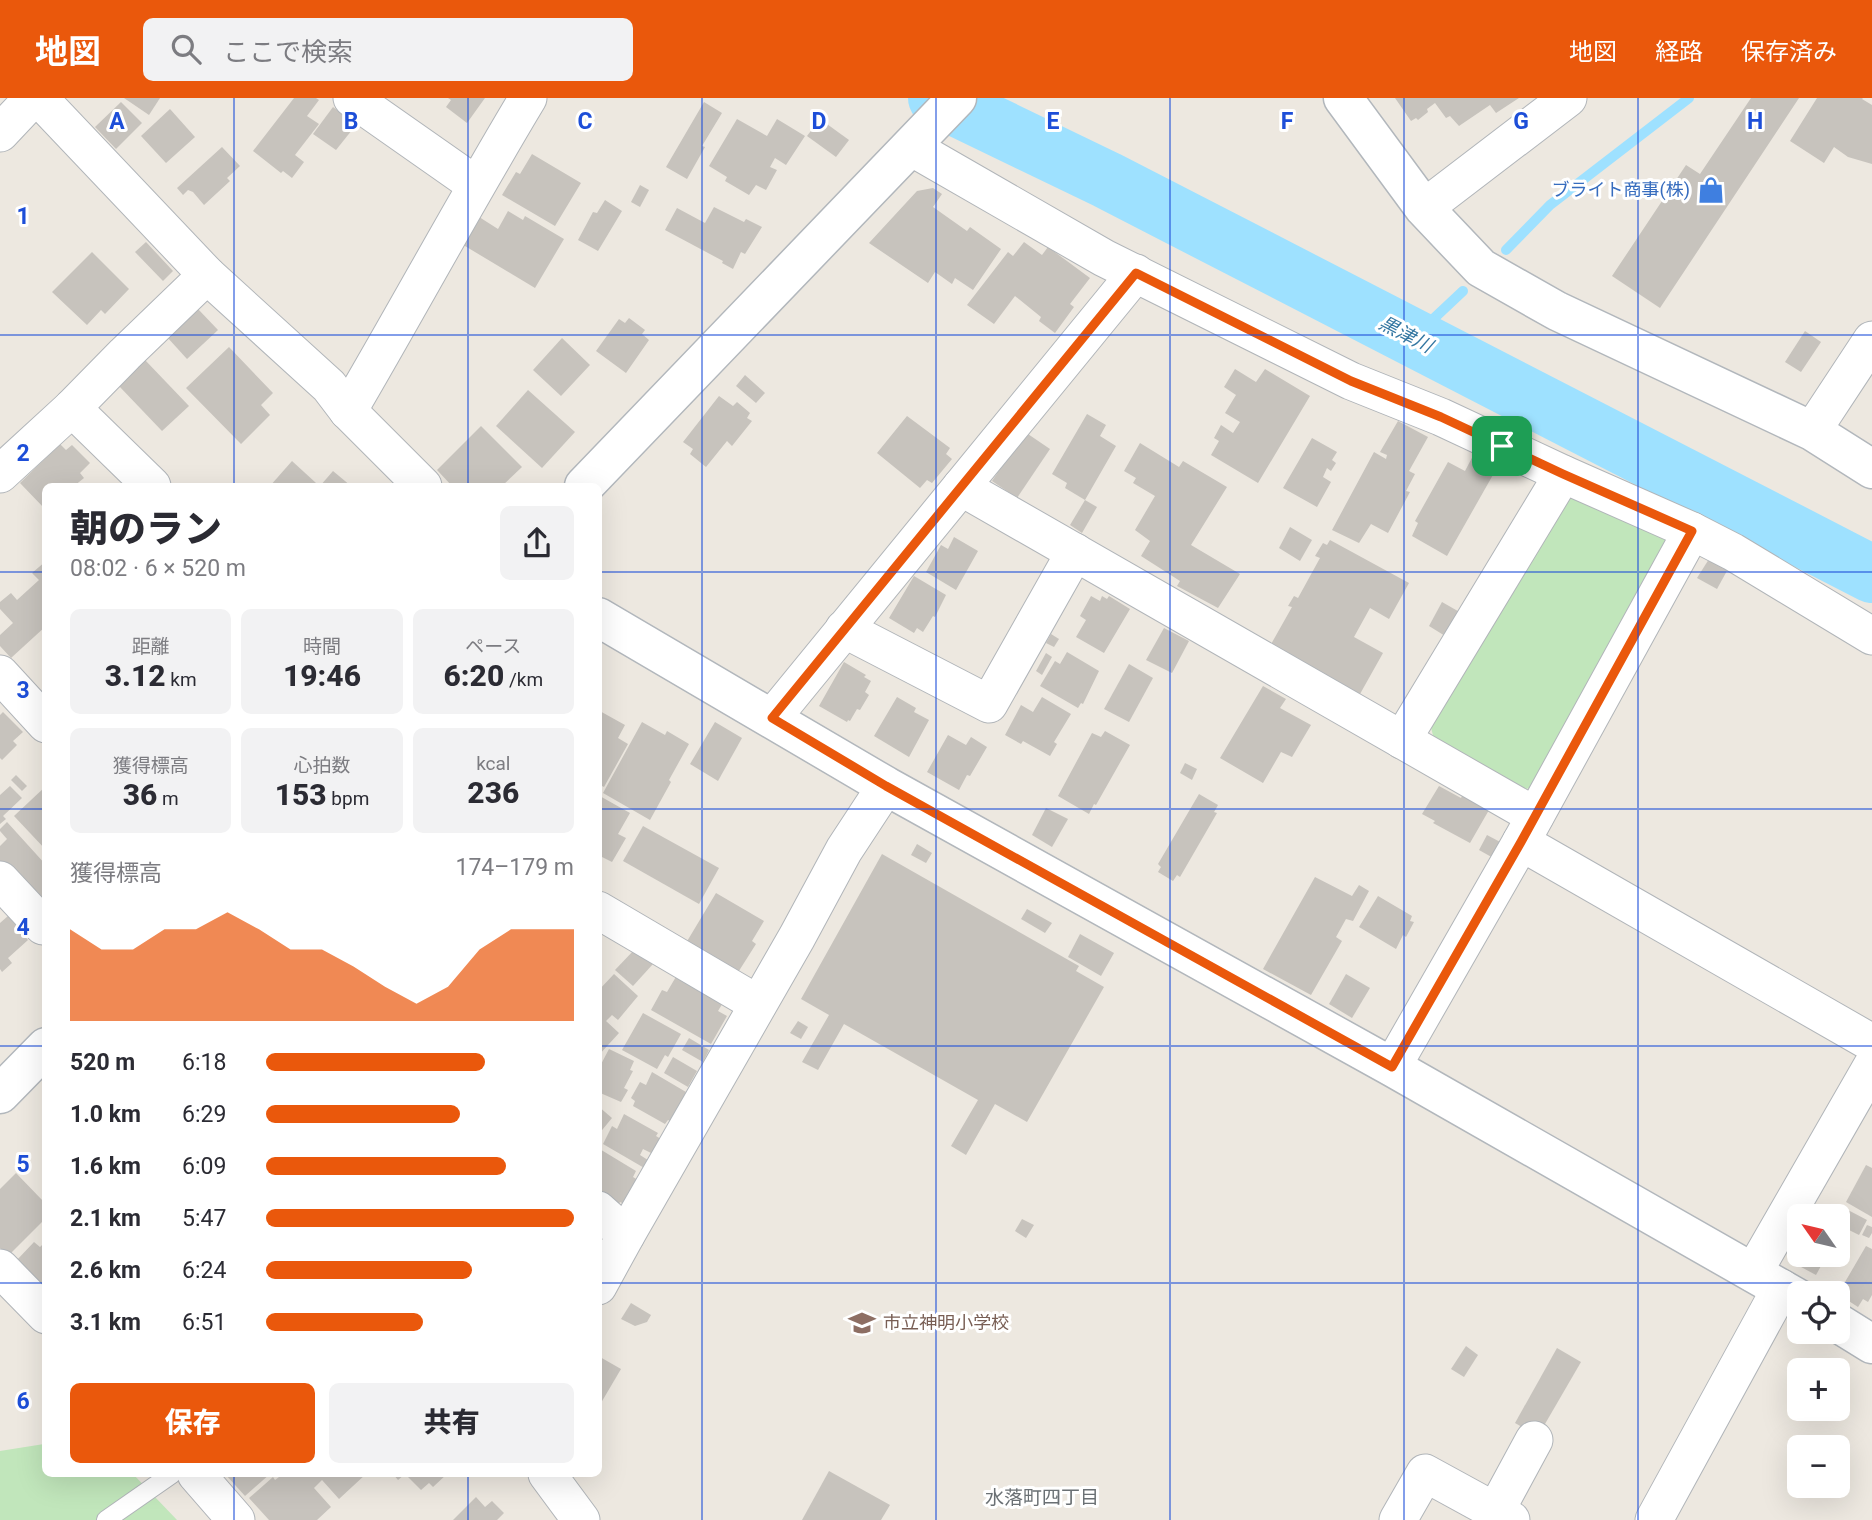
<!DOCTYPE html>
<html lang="ja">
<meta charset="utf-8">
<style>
body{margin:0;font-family:Roboto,"Noto Sans JP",sans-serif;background:#f2f2f3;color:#2b2b33;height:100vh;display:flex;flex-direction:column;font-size:26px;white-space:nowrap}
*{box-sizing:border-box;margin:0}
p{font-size:23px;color:#7c7c81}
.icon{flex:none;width:38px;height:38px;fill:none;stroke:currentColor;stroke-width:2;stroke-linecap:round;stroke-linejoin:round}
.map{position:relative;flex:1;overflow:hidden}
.panel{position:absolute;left:42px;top:385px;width:560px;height:994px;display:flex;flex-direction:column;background:#fff;border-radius:10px;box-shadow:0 7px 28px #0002}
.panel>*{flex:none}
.needle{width:46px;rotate:304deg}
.fabs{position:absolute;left:1787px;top:1106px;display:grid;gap:14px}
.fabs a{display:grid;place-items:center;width:63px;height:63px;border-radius:10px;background:#fff;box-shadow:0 7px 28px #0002;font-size:35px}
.pin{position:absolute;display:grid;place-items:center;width:60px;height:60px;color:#fff;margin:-30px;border-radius:14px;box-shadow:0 4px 10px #0006}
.round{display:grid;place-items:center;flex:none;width:74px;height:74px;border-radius:10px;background:#f2f2f3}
.head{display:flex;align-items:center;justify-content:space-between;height:119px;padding:0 28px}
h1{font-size:38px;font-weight:800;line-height:52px}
.stats{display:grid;grid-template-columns:repeat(3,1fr);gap:10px;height:119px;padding:7px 28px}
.stats div{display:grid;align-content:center;border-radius:10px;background:#f2f2f3;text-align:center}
.stats b{font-size:30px;font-weight:800}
.stats small{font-size:19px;font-weight:400}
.stats p{font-size:19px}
.chart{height:196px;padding:14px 28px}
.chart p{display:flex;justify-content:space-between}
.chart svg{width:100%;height:126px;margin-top:7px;fill:#ea580c;opacity:.7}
.primary-button{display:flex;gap:14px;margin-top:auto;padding:14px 28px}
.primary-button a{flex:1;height:80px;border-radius:10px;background:#ea580c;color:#fff;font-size:28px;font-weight:800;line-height:80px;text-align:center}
.primary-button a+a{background:#f2f2f3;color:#2b2b33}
ul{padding:0 28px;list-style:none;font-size:23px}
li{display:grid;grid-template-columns:112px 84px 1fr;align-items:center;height:52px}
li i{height:18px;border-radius:9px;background:#ea580c}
header{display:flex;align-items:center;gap:42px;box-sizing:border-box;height:98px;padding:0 35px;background:#ea580c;color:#fff}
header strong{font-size:33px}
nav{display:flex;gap:38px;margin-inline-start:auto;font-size:24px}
.search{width:490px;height:63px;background:#f2f2f3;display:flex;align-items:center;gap:18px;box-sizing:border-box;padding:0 24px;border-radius:10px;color:#7c7c81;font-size:26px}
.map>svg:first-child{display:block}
.green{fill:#c1e6bb}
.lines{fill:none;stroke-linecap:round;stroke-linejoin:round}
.stream{stroke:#9ee1ff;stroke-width:10}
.river{stroke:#9ee1ff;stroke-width:58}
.building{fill:#c7c3bd}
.lane-casing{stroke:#b1b5b9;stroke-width:20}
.street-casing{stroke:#b1b5b9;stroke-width:39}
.secondary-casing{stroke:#b2b7bc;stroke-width:41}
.lane{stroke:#fff;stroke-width:18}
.street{stroke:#fff;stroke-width:37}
.secondary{stroke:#fff;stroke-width:38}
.route-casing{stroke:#fff;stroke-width:14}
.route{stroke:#ea580c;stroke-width:9}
.grid{fill:none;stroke:#1d4ed8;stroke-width:2;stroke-opacity:0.55}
.labels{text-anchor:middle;stroke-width:6;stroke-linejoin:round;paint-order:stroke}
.shop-label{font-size:18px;fill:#366cbe;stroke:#fff;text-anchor:end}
.education-label{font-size:18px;fill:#785e54;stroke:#fff;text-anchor:start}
.water-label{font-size:19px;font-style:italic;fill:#3477a2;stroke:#fff}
.neighbourhood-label{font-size:19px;fill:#6a7074;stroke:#fff}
.grid-label{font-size:23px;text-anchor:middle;font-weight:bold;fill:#1d4ed8;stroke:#fff;stroke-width:6;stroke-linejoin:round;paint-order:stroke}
</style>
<header>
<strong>地図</strong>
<div class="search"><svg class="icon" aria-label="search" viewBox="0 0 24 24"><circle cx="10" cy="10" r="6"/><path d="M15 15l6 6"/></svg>ここで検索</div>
<nav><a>地図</a><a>経路</a><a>保存済み</a></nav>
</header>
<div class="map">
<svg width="1872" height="1422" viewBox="0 0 1872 1422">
<rect width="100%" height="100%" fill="#ede8e0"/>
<g class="green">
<polygon points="1574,391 1666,431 1671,452 1538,687 1520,693 1435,645 1429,622"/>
<polygon points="44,1346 45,1346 46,1376 133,1376 177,1422 0,1422 0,1353"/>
</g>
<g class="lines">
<g class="stream">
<polyline points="1506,152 1550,107 1689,0"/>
<polyline points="1413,240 1463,193"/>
</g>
<polyline class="river" points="937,0 1107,82 1872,476"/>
</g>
<g class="building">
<polygon points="124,0 160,0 149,17"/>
<polygon points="294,0 316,0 319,2 307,18 319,26 295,57 304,64 292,80 283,73 281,75 253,53"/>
<polygon points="448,0 485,0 467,25 446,9 451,2"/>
<polygon points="1395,0 1519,0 1496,15 1490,7 1459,28 1450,18 1446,20 1435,5 1427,11 1428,14 1418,22 1416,20 1411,23"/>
<polygon points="1751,0 1799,0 1660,210 1612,178 1686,67 1700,76"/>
<polygon points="1817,0 1863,0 1862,1 1872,7 1872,66 1848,59 1834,49 1824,65 1790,43"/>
<polygon points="121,4 142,25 116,51 95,29"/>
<polygon points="704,4 722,15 702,48 705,49 687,81 666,69"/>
<polygon points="333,9 356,27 336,52 313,36"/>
<polygon points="170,11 195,39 166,65 141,38"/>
<polygon points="737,21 767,38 777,21 805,38 786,67 775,60 770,69 777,72 766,92 756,87 749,97 725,83 727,79 709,68"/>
<polygon points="820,21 849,42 836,59 807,38"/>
<polygon points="222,49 240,68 227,80 230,83 204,107 193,94 188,92 183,97 177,90"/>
<polygon points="532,56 581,85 555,128 502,97 516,74 520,76"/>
<polygon points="640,87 649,92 640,109 631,104"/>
<polygon points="933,90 942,96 933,109 967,133 970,129 1001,151 973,192 955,180 952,186 935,174 928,185 869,145 917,93"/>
<polygon points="605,102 622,113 598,153 578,142 593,114 597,115"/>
<polygon points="714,109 744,124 746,121 762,129 745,156 741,154 733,171 722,165 723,163 665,132 677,110 705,125"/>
<polygon points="508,113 523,122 525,118 564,141 535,190 460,145 476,117 498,131"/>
<polygon points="146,144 173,173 163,183 135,154"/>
<polygon points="1024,144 1042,157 1048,149 1090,180 1070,206 1074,209 1055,235 1039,223 1041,219 1015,198 994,226 967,207 1008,154 1013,158"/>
<polygon points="92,154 129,191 105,216 101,212 87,227 52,194"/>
<polygon points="198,211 218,232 187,261 167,239"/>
<polygon points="629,220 645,232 642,236 649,242 626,275 596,253 619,221 625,225"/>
<polygon points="1805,233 1821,244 1801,274 1785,264"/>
<polygon points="562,240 590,267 561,298 533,272"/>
<polygon points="229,249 273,295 261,307 270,317 241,346 186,290"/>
<polygon points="145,262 189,308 162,333 119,288"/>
<polygon points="1235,271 1256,284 1265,271 1310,298 1258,385 1211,357 1219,343 1214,340 1221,327 1233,335 1240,324 1225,315 1236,297 1224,289"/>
<polygon points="745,277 765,295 756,305 736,288"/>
<polygon points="528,292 575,334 542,370 496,328"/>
<polygon points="719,298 733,308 737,304 750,315 747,320 752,323 732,348 727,343 706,369 690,356 693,351 683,344"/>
<polygon points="1087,316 1106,327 1100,338 1116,348 1085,402 1065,390 1067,385 1052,376"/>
<polygon points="907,318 950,350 946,356 952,361 932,385 927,382 920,390 877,355"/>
<polygon points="1398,323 1428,339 1409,373 1415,376 1406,393 1410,394 1388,435 1371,426 1359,445 1332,432 1374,354 1386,361 1387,357 1380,354"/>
<polygon points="481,328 522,369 502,388 452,388 437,372"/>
<polygon points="1025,334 1050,351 1017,400 992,383"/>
<polygon points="1312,340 1337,354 1332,362 1336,365 1331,373 1327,370 1323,379 1331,384 1317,409 1283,390"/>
<polygon points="1140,345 1179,369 1183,363 1227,389 1191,447 1240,476 1218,510 1177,488 1180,483 1141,458 1150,443 1135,432 1155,398 1133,385 1136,380 1124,373"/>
<polygon points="60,346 66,352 72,347 90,365 80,375 84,380 74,388 46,388 44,410 20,385"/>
<polygon points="1475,354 1498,368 1447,458 1412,438 1418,425 1415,423 1448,364 1465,373"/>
<polygon points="292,363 316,385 313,388 270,388"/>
<polygon points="333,373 351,388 320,388"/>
<polygon points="1085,402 1097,409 1082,435 1070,427"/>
<polygon points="1290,429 1312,442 1300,463 1279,450"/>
<polygon points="954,439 978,453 956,492 926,474 941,447 948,451"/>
<polygon points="1330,442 1409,485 1389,521 1370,510 1354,539 1383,555 1360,596 1270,548 1292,509 1288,508 1294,498 1298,500 1320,460 1315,458 1323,445 1327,447"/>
<polygon points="1709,461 1728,471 1717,491 1697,480"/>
<polygon points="46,463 46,528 11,560 0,548 0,537 13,525 0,511 0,504 11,495 17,502 39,482 32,475"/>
<polygon points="914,478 946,497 935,519 933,518 923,534 917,530 914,535 889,520"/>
<polygon points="1091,498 1100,503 1102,498 1107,501 1109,498 1130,511 1104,555 1076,539 1086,522 1080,518"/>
<polygon points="1442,504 1463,516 1450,541 1429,528"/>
<polygon points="1164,530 1189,543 1172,575 1146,562"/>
<polygon points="1051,536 1059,541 1054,549 1046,545"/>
<polygon points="1067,554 1099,573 1083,606 1081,605 1078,610 1040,588 1055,563 1060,566"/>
<polygon points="1046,555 1052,559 1042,577 1036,573"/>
<polygon points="844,564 866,577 864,579 871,583 865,594 869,597 860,612 857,611 850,623 848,622 847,624 819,608"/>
<polygon points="1129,566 1153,580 1129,624 1104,611"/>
<polygon points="1263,588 1286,601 1280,610 1311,627 1292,659 1281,654 1263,685 1220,660"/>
<polygon points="897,599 916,610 914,614 929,622 909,659 874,638"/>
<polygon points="1042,599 1071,616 1054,644 1057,646 1050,658 1023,643 1021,646 1005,637 1021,607 1033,614"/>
<polygon points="598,612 625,627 618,640 628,646 604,689 598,686"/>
<polygon points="3,614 23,634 13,643 17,647 2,662 0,660 0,617"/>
<polygon points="642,624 665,637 667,633 689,646 669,682 671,684 650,722 603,695"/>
<polygon points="715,624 742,640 718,683 690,666"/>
<polygon points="1105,633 1130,647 1096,707 1094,706 1089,716 1058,698 1092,635 1101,639"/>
<polygon points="948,637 966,647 971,639 987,649 970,678 967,677 959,692 927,674"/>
<polygon points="1185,665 1197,671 1192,682 1180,675"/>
<polygon points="16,677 27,688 22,693 11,682"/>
<polygon points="10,688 22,700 3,718 6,721 0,726 0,697"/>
<polygon points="46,688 46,752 14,718"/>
<polygon points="1439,688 1461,700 1463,696 1489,712 1470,745 1433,725 1435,723 1422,716"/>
<polygon points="1199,696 1218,707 1214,714 1217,715 1180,779 1177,777 1173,783 1158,774 1161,769 1158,766"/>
<polygon points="598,697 630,715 618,736 626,740 612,764 598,757"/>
<polygon points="1046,710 1068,721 1052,749 1032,737"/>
<polygon points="7,724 46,767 46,795 40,801 0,767 0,748 7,741 0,733 0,731"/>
<polygon points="643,728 719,770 699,806 623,763"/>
<polygon points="1487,737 1504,746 1495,761 1479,752"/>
<polygon points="917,746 932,755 926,765 911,757"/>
<polygon points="882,756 1079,868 1076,873 1104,889 1027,1024 995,1006 966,1057 951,1048 978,1002 844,926 818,972 802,964 829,917 801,901"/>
<polygon points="1315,779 1352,798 1359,787 1369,793 1353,823 1346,821 1336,839 1342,843 1311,897 1263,871"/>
<polygon points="716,795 764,823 752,843 756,846 737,876 686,845"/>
<polygon points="1378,798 1412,818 1410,823 1414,824 1406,839 1403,837 1396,851 1359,829"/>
<polygon points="1027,811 1052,825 1045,835 1021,821"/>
<polygon points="8,818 28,842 8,860 12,865 2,874 0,871 0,825"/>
<polygon points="1080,836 1114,855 1101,878 1068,859"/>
<polygon points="635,851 653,866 633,888 615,872"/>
<polygon points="614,876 638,898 618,922 612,917 606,923 619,935 598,958 598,893"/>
<polygon points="1346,876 1370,890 1352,920 1329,906"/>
<polygon points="677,877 724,903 718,913 727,918 711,946 651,912 662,892 667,894"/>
<polygon points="643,915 681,936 668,959 665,957 657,971 622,952"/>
<polygon points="798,923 808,929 801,941 790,935"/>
<polygon points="689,940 709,952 703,964 682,952"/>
<polygon points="609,951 634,963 630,972 633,973 624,990 628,992 621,1004 598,994 598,972"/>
<polygon points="673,959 697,973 688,989 664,975"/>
<polygon points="652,974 686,994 670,1023 668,1022 665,1026 633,1008 635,1003 631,1000 640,984 646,987"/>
<polygon points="598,1008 612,1020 598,1037"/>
<polygon points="624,1016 658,1035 656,1038 661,1041 653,1056 643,1051 640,1057 651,1064 646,1071 603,1046 612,1028 617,1031"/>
<polygon points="598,1050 636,1073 633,1079 638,1082 624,1106 620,1104 618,1108 599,1096"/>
<polygon points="1866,1067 1872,1070 1872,1119 1846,1104"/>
<polygon points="16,1075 43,1103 46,1101 46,1120 8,1158 0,1150 0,1091"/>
<polygon points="1848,1112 1867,1122 1859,1137 1841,1128"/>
<polygon points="1022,1121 1034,1127 1026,1140 1015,1133"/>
<polygon points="1867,1127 1872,1129 1872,1135 1869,1140 1862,1137"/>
<polygon points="1799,1141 1799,1157 1827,1157 1816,1177 1788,1162"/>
<polygon points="46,1143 46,1192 16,1163 34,1144 40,1149"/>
<polygon points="1866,1148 1872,1151 1872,1197 1868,1204 1863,1201 1858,1209 1838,1196"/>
<polygon points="631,1205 651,1217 647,1224 635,1228 621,1221"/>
<polygon points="1466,1248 1478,1257 1464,1279 1451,1271"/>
<polygon points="1557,1250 1581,1264 1538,1338 1515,1325"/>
<polygon points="600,1259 621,1271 598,1310 598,1261"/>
<polygon points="829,1373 890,1407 881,1422 802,1422"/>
<polygon points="228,1376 270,1376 245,1398 226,1377"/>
<polygon points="283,1376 366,1376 339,1401 322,1382 314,1390 331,1409 317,1422 269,1422 249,1400 273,1379 275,1382"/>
<polygon points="393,1376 447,1376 433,1389 429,1385 421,1392 405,1376 398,1382"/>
<polygon points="476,1399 485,1409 492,1403 504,1415 497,1422 453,1422"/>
</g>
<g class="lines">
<defs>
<polyline id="lane" points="106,1422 172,1376"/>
<g id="street">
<polyline points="39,0 207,177 329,288 348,313 423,388"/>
<polyline points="352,0 476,87"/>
<polyline points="0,35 33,0"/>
<polyline points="911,49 1104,160 1351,283 1441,319 1563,376 1692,433 1733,454 1872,538"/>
<polyline points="1424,110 1568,0"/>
<polyline points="72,310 152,388"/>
<path d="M348,313c61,-104 118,-210 180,-313"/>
<polyline points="1812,333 1872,242"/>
<polyline points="0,376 72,310 125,256 207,177"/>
<polyline points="961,389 1535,718"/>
<polyline points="844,531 989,606 1075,454"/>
<polyline points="0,576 46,626"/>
<polyline points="772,620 1136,175"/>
<polyline points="1402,642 1563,376"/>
<polyline points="1521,744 1872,945"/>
<polyline points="0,782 43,828 46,825"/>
<polyline points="598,812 758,906"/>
<polyline points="1392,969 1521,744 1692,433"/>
<polyline points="598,1112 626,1137"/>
<polyline points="0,1170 46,1217"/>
<polyline points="1753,1175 1872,968"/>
<polyline points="598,1188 626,1137 797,839 844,752 886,688"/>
<polyline points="196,1376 236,1422"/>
<polyline points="547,1376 581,1422"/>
<polyline points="1495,1414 1534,1342"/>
<polyline points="1398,1422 1425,1375 1511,1422"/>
<polyline points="1654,1422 1781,1190"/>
</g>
<g id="secondary">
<polyline points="1343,0 1424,110 1481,170 1557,213 1812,333 1872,371"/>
<polyline points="584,388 957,0"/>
<polyline points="598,519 886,688 1392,969 1799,1201"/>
<polyline points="0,996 46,949"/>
<polyline points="1838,1225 1872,1246"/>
</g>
</defs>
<use href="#lane" class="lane-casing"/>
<use href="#street" class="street-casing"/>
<use href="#secondary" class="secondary-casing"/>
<use href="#lane" class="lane"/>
<use href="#street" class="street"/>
<use href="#secondary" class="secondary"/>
</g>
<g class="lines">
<defs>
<polygon id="route" points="1136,175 1351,283 1441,319 1563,376 1692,433 1521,744 1392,969 886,688 772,620"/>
</defs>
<use href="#route" class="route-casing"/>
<use href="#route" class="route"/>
</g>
<path class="grid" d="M234,0v388M468,0v388M702,0v1422M936,0v1422M1170,0v1422M1404,0v1422M1638,0v1422M0,237h1872M0,474h46M598,474h1274M0,711h46M598,711h1274M0,948h46M598,948h1274M0,1185h46M598,1185h1274M234,1376v46M468,1376v46"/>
<defs>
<symbol id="shop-bare" viewBox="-9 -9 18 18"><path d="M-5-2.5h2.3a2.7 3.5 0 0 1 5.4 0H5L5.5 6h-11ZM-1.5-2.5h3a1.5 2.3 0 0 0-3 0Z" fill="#3f7fe0" stroke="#fff" stroke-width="2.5" paint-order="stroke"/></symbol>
<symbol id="school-bare" viewBox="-9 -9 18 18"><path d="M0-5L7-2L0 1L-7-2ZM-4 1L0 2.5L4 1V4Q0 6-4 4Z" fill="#8d6e63" stroke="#fff" stroke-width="2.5" paint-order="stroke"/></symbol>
</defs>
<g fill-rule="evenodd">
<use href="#shop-bare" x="1692" y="73" width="38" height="38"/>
<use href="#school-bare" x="843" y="1206" width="38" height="38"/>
</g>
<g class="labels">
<g class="shop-label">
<text x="1690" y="98">ブライト商事(株)</text>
</g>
<g class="education-label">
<text x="883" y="1231">市立神明小学校</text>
</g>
<g class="water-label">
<text transform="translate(1406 236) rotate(27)" y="7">黒津川</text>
</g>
<g class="neighbourhood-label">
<text x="1042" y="1406">水落町四丁目</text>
</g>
</g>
<g class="grid-label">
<text x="117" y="31">A</text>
<text x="351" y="31">B</text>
<text x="585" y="31">C</text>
<text x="819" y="31">D</text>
<text x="1053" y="31">E</text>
<text x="1287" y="31">F</text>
<text x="1521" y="31">G</text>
<text x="1755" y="31">H</text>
<text x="23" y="126">1</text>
<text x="23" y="363">2</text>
<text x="23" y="600">3</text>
<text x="23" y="837">4</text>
<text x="23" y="1074">5</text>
<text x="23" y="1311">6</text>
</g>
</svg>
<div class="fabs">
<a><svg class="needle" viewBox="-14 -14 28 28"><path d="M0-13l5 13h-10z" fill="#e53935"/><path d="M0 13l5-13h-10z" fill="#7c7c81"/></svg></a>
<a><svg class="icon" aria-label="locate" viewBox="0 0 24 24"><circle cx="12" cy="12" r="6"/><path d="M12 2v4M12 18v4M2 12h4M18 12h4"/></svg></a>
<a>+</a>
<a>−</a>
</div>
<div class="pin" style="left:1502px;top:348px;background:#1e9e55"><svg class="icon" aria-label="arrive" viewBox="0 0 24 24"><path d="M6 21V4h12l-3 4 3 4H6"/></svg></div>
<section class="panel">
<div class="head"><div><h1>朝のラン</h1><p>08:02 · 6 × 520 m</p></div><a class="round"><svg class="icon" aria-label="share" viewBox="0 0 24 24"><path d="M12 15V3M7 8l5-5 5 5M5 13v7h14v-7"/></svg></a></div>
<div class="stats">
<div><p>距離</p><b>3.12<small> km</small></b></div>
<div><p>時間</p><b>19:46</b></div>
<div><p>ペース</p><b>6:20<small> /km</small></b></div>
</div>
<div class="stats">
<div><p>獲得標高</p><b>36<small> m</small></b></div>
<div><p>心拍数</p><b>153<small> bpm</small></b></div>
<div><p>kcal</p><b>236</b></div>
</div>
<div class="chart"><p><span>獲得標高</span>174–179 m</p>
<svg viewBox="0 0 160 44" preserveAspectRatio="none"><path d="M0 44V12L10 19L20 19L30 12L40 12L50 6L60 12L70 19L80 19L90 25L100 32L110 38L120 32L130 19L140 12L150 12L160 12V44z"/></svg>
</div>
<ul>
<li><b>520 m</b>6:18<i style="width:71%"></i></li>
<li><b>1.0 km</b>6:29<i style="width:63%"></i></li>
<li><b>1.6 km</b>6:09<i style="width:78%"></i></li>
<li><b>2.1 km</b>5:47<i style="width:100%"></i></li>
<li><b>2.6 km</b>6:24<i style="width:67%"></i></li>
<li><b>3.1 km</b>6:51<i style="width:51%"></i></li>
</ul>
<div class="primary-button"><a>保存</a><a>共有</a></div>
</section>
</div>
